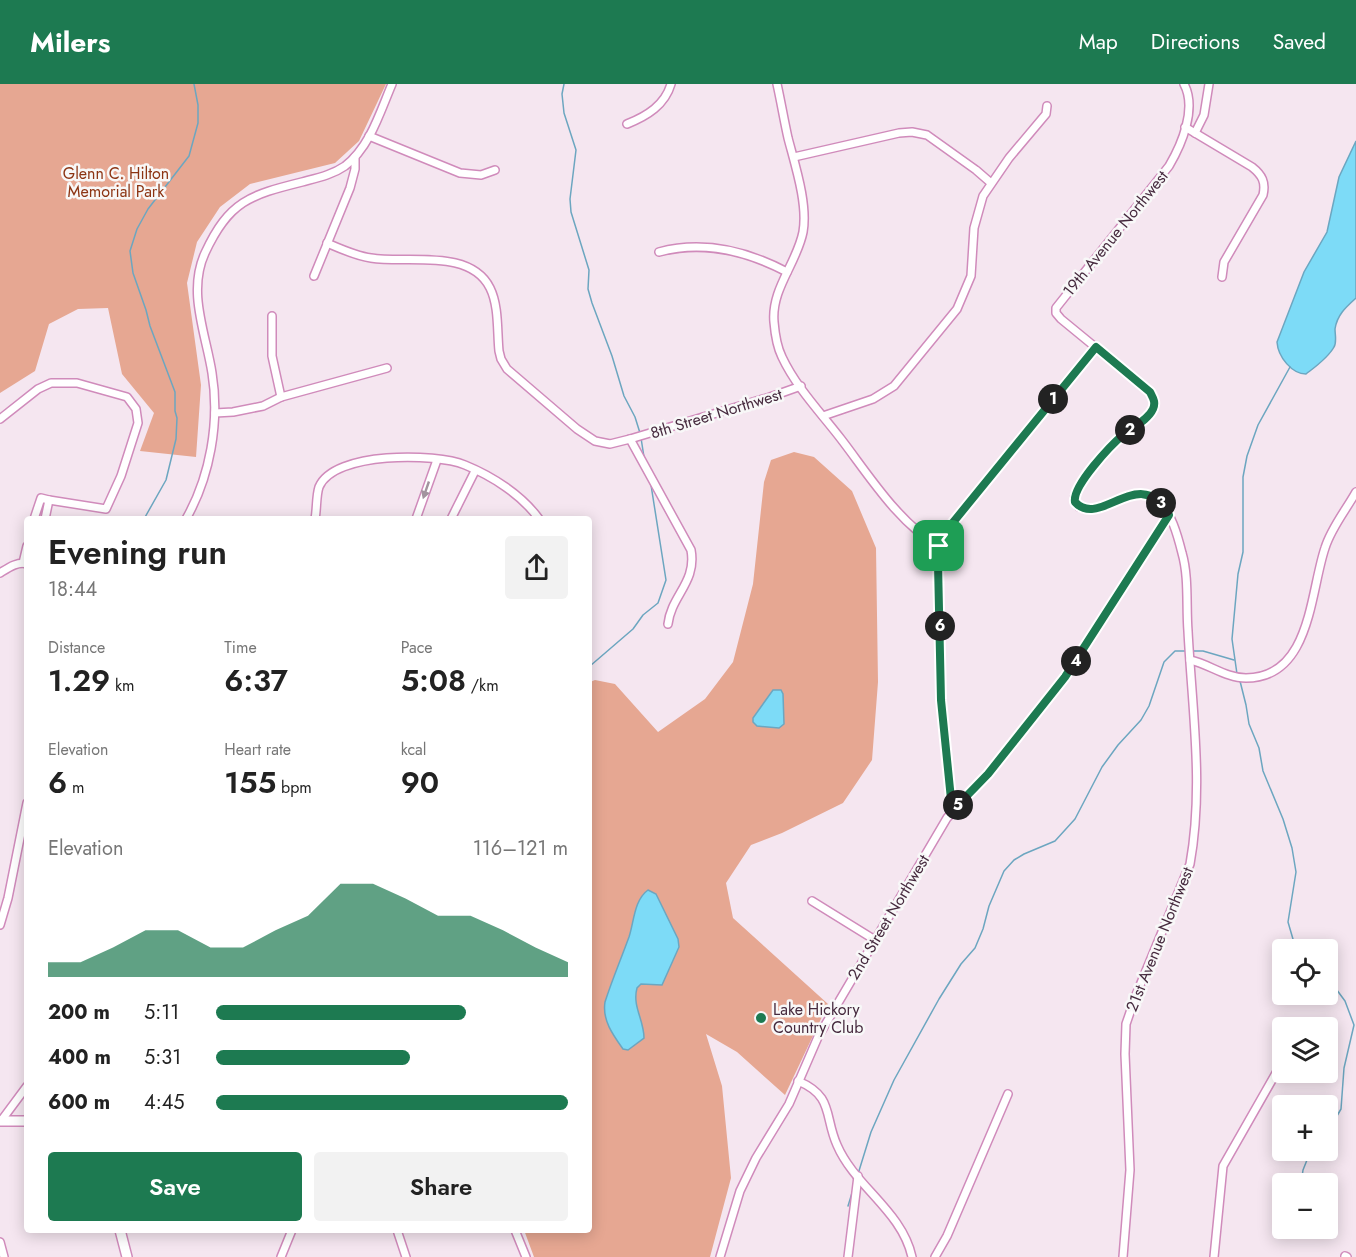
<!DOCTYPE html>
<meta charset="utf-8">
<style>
body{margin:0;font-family:Jost,sans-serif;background:#f2f2f2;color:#222;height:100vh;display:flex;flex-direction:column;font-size:22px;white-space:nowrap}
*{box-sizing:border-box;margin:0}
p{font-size:20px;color:#767676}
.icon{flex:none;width:33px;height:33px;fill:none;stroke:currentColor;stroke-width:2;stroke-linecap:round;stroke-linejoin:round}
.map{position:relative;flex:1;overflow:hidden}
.drawer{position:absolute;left:24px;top:432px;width:568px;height:717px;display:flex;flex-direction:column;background:#fff;border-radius:6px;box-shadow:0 3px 15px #0003}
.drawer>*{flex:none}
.tools{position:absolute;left:1272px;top:855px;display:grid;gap:12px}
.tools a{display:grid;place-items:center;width:66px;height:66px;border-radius:6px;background:#fff;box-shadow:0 3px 15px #0003;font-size:30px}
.pin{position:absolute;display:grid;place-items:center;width:51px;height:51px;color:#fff;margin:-26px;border-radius:12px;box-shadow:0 3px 9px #0006}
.km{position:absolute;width:30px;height:30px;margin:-15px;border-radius:50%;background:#222;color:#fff;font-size:16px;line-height:30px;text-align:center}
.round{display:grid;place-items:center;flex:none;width:63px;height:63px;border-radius:6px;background:#f2f2f2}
.head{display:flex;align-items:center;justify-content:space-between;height:102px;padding:0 24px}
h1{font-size:33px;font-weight:600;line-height:45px}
.metrics{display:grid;grid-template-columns:repeat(3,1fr);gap:9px;height:102px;padding:6px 24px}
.metrics div{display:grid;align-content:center}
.metrics b{font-size:30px;font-weight:600}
.metrics small{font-size:16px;font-weight:400}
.metrics p{font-size:16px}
.chart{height:168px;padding:12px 24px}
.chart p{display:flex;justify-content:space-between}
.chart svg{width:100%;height:108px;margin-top:6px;fill:#1d7a51;opacity:.7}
.button{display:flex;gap:12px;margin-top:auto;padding:12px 24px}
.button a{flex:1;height:69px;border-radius:6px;background:#1d7a51;color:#fff;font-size:24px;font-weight:600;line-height:69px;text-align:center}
.button a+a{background:#f2f2f2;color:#222}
ul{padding:0 24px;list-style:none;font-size:20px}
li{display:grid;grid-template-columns:96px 72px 1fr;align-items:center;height:45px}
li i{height:15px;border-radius:8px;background:#1d7a51}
header{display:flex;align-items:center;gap:36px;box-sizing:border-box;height:84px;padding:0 30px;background:#1d7a51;color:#fff}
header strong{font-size:28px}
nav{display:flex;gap:33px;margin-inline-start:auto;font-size:21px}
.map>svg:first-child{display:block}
.green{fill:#e6a792}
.water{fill:#7ddbf7;stroke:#6ca6c0;stroke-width:1.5}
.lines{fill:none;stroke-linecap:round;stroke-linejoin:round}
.stream{stroke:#6ca6c0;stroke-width:1.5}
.minor-casing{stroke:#d08bbb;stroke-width:10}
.major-casing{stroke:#d08bbb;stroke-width:12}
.minor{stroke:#fff;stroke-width:7}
.major{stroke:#fff;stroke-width:9}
.oneway{fill:#a2949e}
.route-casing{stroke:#fff;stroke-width:12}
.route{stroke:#1d7a51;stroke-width:8}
.poi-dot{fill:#1d7a51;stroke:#f8f8f8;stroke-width:2}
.labels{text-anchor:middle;stroke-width:5;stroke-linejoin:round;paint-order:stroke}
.park-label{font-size:16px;fill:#8c3413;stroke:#f8f8f8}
.street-label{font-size:16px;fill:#462a3e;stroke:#f8f8f8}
.poi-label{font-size:16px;fill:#462a3e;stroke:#f8f8f8;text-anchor:start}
</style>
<header>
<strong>Milers</strong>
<nav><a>Map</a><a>Directions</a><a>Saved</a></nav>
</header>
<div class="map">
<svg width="1356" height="1173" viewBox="0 0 1356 1173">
<rect width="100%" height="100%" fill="#f5e6f0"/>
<g class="green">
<polygon points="0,0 386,0 359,57 335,79 250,100 220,123 197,158 187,199 201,301 196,373 140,367 154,329 122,290 108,224 78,225 49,240 35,287 0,309"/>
<polygon points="794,368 814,373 852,407 876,464 878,598 872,676 843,719 782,749 751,761 726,799 733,834 828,920 785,1011 737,968 706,950 722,1002 731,1094 710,1173 534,1173 524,1146 590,1146 590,598 595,596 615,600 658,648 705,615 733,578 753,500 764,398 771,376"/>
</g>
<g class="water">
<path d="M1356,57v157c-10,9 -19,17 -21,31 0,6 2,13 -1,18 -6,11 -19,20 -28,27 -14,0 -28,-17 -29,-32l27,-70 23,-40 12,-55z"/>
<polygon points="773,606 781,606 783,610 784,640 779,644 757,642 753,638 753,634"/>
<path d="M648,806l8,4 22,45 1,8 -17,38 -21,-1 -4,4c-5,18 7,32 7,50l-16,12 -5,-1c-10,-14 -21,-29 -18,-47 7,-22 16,-43 24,-65 5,-15 5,-37 19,-47z"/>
</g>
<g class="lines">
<g class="stream">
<polyline points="564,0 562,10 564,29 576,66 570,115 571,128 589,186 588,205 592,219 612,272 624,312 635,333 640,349"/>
<polyline points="641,354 644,373"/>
<polyline points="144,435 166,396 176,355 177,334 175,327 175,308 150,242 146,226 133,189 130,167 137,145 148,125 189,72 198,39 198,21 194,0"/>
<polyline points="1192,567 1203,567 1234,576"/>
<polyline points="590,582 633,545 643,531 658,519 666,496 651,401"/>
<polyline points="1237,590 1232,555 1238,490 1243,468 1243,393 1247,372 1258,341 1290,283"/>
<polyline points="1240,597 1246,621 1249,640 1259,664 1263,687 1283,735 1292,764 1296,788 1288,838 1295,862 1299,866"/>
<polyline points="1328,894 1345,917 1354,941 1344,984 1341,1025 1334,1037 1328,1043"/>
<polyline points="858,1090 871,1048 894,996 939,915 961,880 975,864 983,845 989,822 1004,787 1014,776 1024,770 1055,757 1075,735 1102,683 1118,661 1141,636 1149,622 1164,578 1175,567 1187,567"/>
<polyline points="1301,1100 1303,1086 1311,1066"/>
<polyline points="848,1122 852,1109"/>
</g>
<defs>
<g id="minor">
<path d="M777,0c4,18 7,36 11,54 7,27 20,66 15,94 -6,31 -32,57 -29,90 1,12 3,25 8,35 14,30 39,56 59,82 27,35 58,85 98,107"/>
<path d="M627,40c20,-8 38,-19 44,-40"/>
<path d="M1185,43l67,40c10,8 14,15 11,28l-39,67 -2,15"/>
<polyline points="1195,49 1204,31 1209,0"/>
<polyline points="369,52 460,89 481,91 495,86"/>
<polyline points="794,73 899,49 912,48 927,51 976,86 991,99"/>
<path d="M327,159c14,6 29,13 44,15 36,6 99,-10 119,30 9,18 7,43 9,63l2,8 6,10 70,60 18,12 15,3 20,-5 140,-42 31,-11"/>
<path d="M659,168c45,-12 88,-1 128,20"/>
<polyline points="314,192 350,104 355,85 355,73"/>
<polyline points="272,232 272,272 281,313"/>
<polyline points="215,329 233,328 263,322 281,313 387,284"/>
<polyline points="823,332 873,315 894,302 957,225 971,192 974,144 983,112 1009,74 1046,30 1047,22"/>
<polyline points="0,335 38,305 51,299 77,299 127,313 136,325 138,339 121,392 106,425 49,416"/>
<path d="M630,355l61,111c6,32 -20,46 -23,74"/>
<polyline points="34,435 41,414 49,416 45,435"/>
<path d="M186,435c24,-42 34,-97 26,-146 -6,-39 -25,-81 -7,-120 24,-52 45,-58 97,-71 15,-4 30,-7 43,-16 25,-19 35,-54 47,-82"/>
<path d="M315,435c2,-10 1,-23 4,-32 15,-36 117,-34 146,-22 27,11 57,30 74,54"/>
<polyline points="416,435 437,376"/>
<polyline points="451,435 475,387"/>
<polyline points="23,479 27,462"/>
<path d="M0,489c8,-5 18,-12 27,-9"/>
<path d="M1190,576c19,4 36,18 56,18 65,0 64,-86 79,-130 6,-20 21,-38 31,-56"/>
<polyline points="955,724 951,715 941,616 938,480 939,459 946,447 1096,263"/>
<polyline points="812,817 875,856"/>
<polyline points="0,841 8,814 27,719"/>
<path d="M798,997c36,15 26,35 39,64 18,42 65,66 75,112"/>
<polyline points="1,1037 27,1002"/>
<polyline points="397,1146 406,1173"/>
<polyline points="515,1146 526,1173"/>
<polyline points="0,1158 4,1173"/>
<polyline points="1345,1172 1347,1173"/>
<polyline points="281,1173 292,1146"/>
<polyline points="720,1173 740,1107 756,1074 789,1020 818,953 947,734 988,690 1065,593 1169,431"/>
<polyline points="848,1173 858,1092"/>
<polyline points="935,1173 947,1152 1008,1010"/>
<path d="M1123,1173l7,-87 -5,-116 1,-30 10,-29 54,-131c14,-78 2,-155 -2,-233 -2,-25 1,-54 -6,-78 -4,-16 -11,-43 -25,-53 -26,-20 -52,18 -78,7l-5,-9c7,-20 32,-48 48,-62 10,-8 26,-15 31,-27 3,-7 0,-12 -3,-17l-89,-73 -5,-6v-5l113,-142c13,-22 28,-58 15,-82"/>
<polyline points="1214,1173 1223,1082 1280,982"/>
</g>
<g id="major">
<polyline points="0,1037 27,1037"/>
<polyline points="120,1146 127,1173"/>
</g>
</defs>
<use href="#minor" class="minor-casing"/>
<use href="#major" class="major-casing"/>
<use href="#minor" class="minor"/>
<use href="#major" class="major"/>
</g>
<defs><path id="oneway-solid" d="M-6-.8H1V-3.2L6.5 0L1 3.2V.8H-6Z" transform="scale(1.5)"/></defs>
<use class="oneway" href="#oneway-solid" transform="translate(426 406) rotate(109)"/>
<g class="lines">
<defs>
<path id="route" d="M1096,263l54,45c3,6 6,10 3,17 -5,11 -20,18 -29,25 -13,11 -52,52 -49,68 25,28 65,-40 94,13l-104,162 -77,97 -33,34 -4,-9 -10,-99 -3,-136 1,-21 7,-12z"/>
</defs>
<use href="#route" class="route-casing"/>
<use href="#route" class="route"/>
</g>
<circle class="poi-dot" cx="761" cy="934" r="6"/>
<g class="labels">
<g class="park-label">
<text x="116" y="95">Glenn C. Hilton<tspan x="116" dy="18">Memorial Park</tspan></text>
</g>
<g class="street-label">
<text transform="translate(1115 149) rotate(-51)" y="6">19th Avenue Northwest</text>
<text transform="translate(716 329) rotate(-17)" y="6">8th Street Northwest</text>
<text transform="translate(888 833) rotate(-59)" y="6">2nd Street Northwest</text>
<text transform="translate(1159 855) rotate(-68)" y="6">21st Avenue Northwest</text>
</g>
<g class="poi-label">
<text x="773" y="931">Lake Hickory<tspan x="773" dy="18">Country Club</tspan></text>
</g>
</g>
</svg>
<div class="tools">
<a><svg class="icon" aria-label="locate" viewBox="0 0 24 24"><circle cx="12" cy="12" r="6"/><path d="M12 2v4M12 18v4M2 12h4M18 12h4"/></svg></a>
<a><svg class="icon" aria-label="layers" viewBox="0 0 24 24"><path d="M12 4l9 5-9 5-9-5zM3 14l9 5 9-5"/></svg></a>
<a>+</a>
<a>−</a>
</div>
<div class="pin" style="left:939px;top:462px;background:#1e9e55"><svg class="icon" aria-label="arrive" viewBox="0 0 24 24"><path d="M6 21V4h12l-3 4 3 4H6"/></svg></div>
<b class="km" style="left:1053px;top:315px">1</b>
<b class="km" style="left:1130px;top:346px">2</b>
<b class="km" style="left:1161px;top:419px">3</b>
<b class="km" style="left:1076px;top:577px">4</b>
<b class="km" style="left:958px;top:721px">5</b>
<b class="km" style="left:940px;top:542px">6</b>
<section class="drawer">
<div class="head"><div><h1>Evening run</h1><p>18:44</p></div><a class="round"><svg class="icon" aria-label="share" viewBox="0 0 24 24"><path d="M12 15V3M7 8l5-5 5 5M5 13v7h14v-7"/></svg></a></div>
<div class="metrics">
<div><p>Distance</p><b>1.29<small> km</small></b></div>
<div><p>Time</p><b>6:37</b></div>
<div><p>Pace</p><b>5:08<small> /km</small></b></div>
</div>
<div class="metrics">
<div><p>Elevation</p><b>6<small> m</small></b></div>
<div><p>Heart rate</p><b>155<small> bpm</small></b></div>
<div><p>kcal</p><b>90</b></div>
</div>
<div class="chart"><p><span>Elevation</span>116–121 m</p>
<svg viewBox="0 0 160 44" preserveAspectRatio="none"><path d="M0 44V38L10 38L20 32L30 25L40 25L50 32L60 32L70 25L80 19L90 6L100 6L110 12L120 19L130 19L140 25L150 32L160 38V44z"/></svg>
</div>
<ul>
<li><b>200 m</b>5:11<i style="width:71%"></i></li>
<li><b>400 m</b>5:31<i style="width:55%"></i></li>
<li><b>600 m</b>4:45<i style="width:100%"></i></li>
</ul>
<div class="button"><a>Save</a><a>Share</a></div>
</section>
</div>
